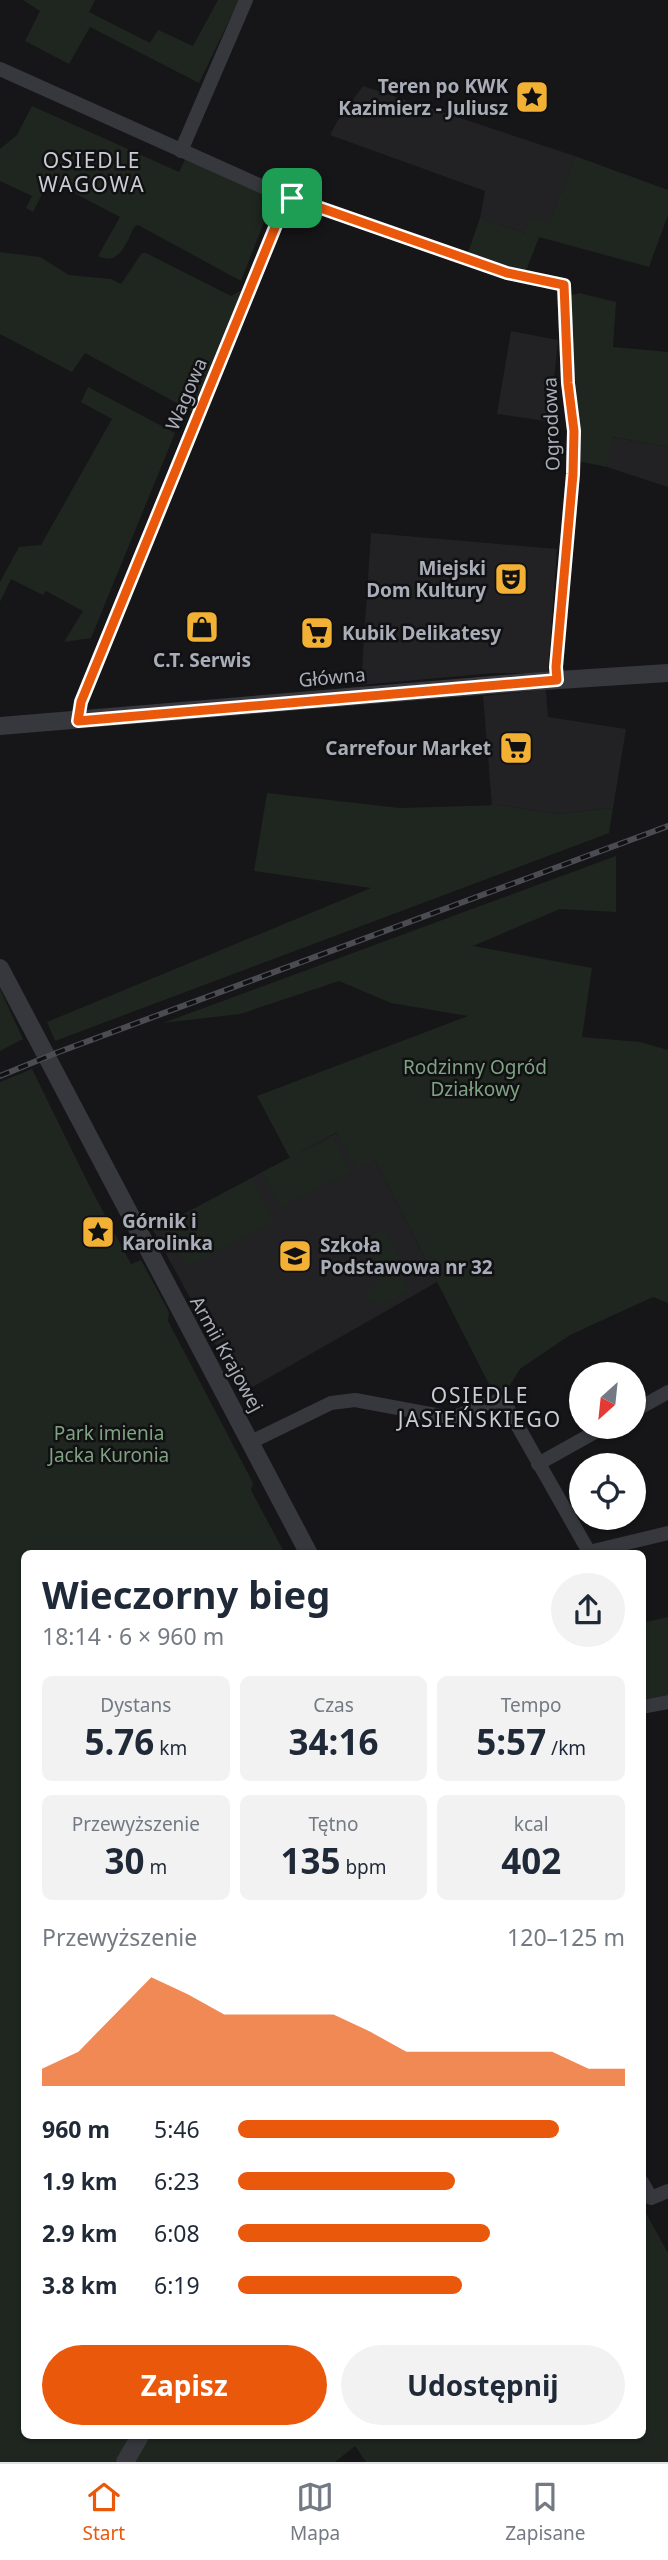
<!DOCTYPE html>
<html lang="pl">
<meta charset="utf-8">
<style>
body{margin:0;font-family:"Noto Sans",sans-serif;background:#f2f2f3;color:#1f2937;height:100vh;display:flex;flex-direction:column;font-size:26px;white-space:nowrap}
*{box-sizing:border-box;margin:0}
p{font-size:23px;color:#747a83}
.icon{flex:none;width:38px;height:38px;fill:none;stroke:currentColor;stroke-width:2;stroke-linecap:round;stroke-linejoin:round}
.map{position:relative;flex:1;overflow:hidden}
.details{position:absolute;left:21px;top:1550px;width:625px;height:889px;display:flex;flex-direction:column;background:#fff;border-radius:10px;box-shadow:0 2px 5px #0004}
.details>*{flex:none}
.needle{width:46px;rotate:207deg}
.controls{position:absolute;left:569px;top:1362px;display:grid;gap:14px}
.controls a{display:grid;place-items:center;width:77px;height:77px;border-radius:50%;background:#fff;box-shadow:0 2px 5px #0004;font-size:35px}
.pin{position:absolute;display:grid;place-items:center;width:60px;height:60px;color:#fff;margin:-30px;border-radius:14px;box-shadow:0 4px 10px #0006}
.round{display:grid;place-items:center;flex:none;width:74px;height:74px;border-radius:37px;background:#f2f2f3}
.summary{display:flex;align-items:center;justify-content:space-between;height:119px;padding:0 21px}
h1{font-size:38px;font-weight:700;line-height:52px}
.metrics{display:grid;grid-template-columns:repeat(3,1fr);gap:10px;height:119px;padding:7px 21px}
.metrics div{display:grid;align-content:center;border-radius:10px;background:#f2f2f3;text-align:center}
.metrics b{font-size:35px;font-weight:700}
.metrics small{font-size:19px;font-weight:400}
.metrics p{font-size:19px}
.chart{height:196px;padding:14px 21px}
.chart p{display:flex;justify-content:space-between}
.chart svg{width:100%;height:126px;margin-top:7px;fill:#ea580c;opacity:.7}
.cta{display:flex;gap:14px;margin-top:auto;padding:14px 21px}
.cta a{flex:1;height:80px;border-radius:42px;background:#ea580c;color:#fff;font-size:28px;font-weight:700;line-height:80px;text-align:center}
.cta a+a{background:#f2f2f3;color:#1f2937}
ul{padding:0 21px;list-style:none;font-size:23px}
li{display:grid;grid-template-columns:112px 84px 1fr;align-items:center;height:52px}
li i{height:18px;border-radius:9px;background:#ea580c}
.dock{display:flex;justify-content:space-around;align-items:center;height:98px;border-top:2px solid #e0e1e3;background:#fff;font-size:19px;color:#747a83}
.dock a{display:grid;justify-items:center;gap:4px}
.dock .active{color:#ea580c}
.map>svg:first-child{display:block}
.built{fill:#222225}
.green{fill:#1e261f}
.lines{fill:none;stroke-linecap:round;stroke-linejoin:round}
.minor{stroke:#37383d;stroke-width:14}
.tertiary{stroke:#37383d;stroke-width:18}
.rail-casing{stroke:#4a4c52;stroke-width:6}
.rail{stroke:#111113;stroke-width:3.5;stroke-dasharray:10;stroke-linecap:butt}
.route-casing{stroke:#fff;stroke-width:14}
.route{stroke:#ea580c;stroke-width:9}
.labels{text-anchor:middle;stroke-width:5;stroke-linejoin:round;paint-order:stroke}
.poi-label{font-size:19px;font-weight:bold;fill:#a8adb8;stroke:#111113;text-anchor:end}
.street-label{font-size:19px;fill:#a8adb8;stroke:#111113}
.park-label{font-size:19px;fill:#7fa381;stroke:#111113}
.neighbourhood-label{font-size:21px;letter-spacing:2px;fill:#c9ccd4;stroke:#111113}
</style>
<div class="map">
<svg width="668" height="2462" viewBox="0 0 668 2462">
<rect width="100%" height="100%" fill="#161618"/>
<g class="built">
<polygon points="363,86 575,156 549,225 525,233 480,218 485,191 330,135 338,120"/>
<polygon points="511,331 558,340 554,380 559,382 557,402 560,423 497,414"/>
<polygon points="612,437 668,447 668,487 607,467"/>
<polygon points="371,533 557,549 548,673 494,673 361,685"/>
<polygon points="546,690 548,717 626,729 613,808 557,814 501,805 492,806 483,696"/>
<polygon points="338,1132 375,1160 437,1282 242,1393 153,1230"/>
</g>
<g class="green">
<polygon points="23,0 95,0 89,12 150,43 158,30 193,46 218,0 239,0 199,83 90,27 69,64 25,41 40,11"/>
<path d="M32,106l147,66 7,-14 87,41 -32,82 -103,-56 -4,2c-7,15 -15,40 -36,29l22,-39 -71,-37 -16,32 -7,-4 6,-12 -32,-15v-32l17,-14z"/>
<polygon points="575,156 668,190 668,215 649,267 539,237 526,271 467,255 480,218 525,233 531,217 549,224"/>
<polygon points="0,252 40,257 69,275 111,279 121,284 142,253 146,253 231,296 242,290 193,412 85,353 72,372 0,334"/>
<polygon points="579,293 616,302 613,347 668,352 668,447 613,437 607,467 578,461 580,439 569,296"/>
<polygon points="88,387 175,433 91,638 64,642 83,611 46,591 43,595 11,579 0,602 0,582 19,547 41,545 112,419 81,402"/>
<polygon points="267,793 400,808 501,805 557,814 613,808 609,833 55,1041 47,1022 371,888 254,871"/>
<polygon points="616,856 616,912 560,909 473,946 592,968 582,1037 640,1042 668,1050 668,1303 653,1297 570,1335 520,1369 505,1393 493,1392 375,1160 357,1169 337,1132 295,1155 333,1137 351,1172 280,1208 262,1172 290,1158 257,1096 468,1016 391,1003 339,981 240,1014 163,1023"/>
<polygon points="0,989 23,1039 0,1051"/>
<polygon points="32,1069 89,1185 131,1264 141,1260 169,1312 168,1321 253,1483 251,1490 284,1552 290,1554 24,1554 24,2436 131,2436 115,2462 0,2462 0,1082"/>
<polygon points="252,1178 275,1221 187,1268 164,1225"/>
<polygon points="384,1229 401,1262 381,1272 365,1239"/>
<polygon points="398,1268 409,1291 379,1306 375,1298 367,1302 369,1288 379,1282 378,1278"/>
<polygon points="668,1617 668,1695 642,1700 642,1623"/>
<polygon points="642,2206 668,2253 668,2462 366,2462 355,2446 335,2462 134,2462 150,2436 642,2436"/>
</g>
<g class="lines">
<g class="minor">
<polyline points="0,69 270,190 507,273 564,285 568,383 574,431 573,474 556,667 557,680"/>
<polyline points="181,151 246,0"/>
<polyline points="78,721 81,702 283,208 292,198"/>
<polyline points="634,1411 668,1392"/>
<polyline points="251,1442 331,1403 355,1400 441,1416 457,1416 496,1401 502,1402 507,1407 589,1552 668,1533"/>
<polyline points="538,1464 606,1426"/>
<polyline points="642,1707 668,1702"/>
<polyline points="642,2182 651,2198 668,2191"/>
</g>
<g class="tertiary">
<polyline points="0,726 528,682 668,673"/>
<polyline points="0,968 309,1554"/>
<polyline points="125,2462 140,2436"/>
</g>
<defs>
<polyline id="rail" points="0,1076 56,1053 668,826"/>
</defs>
<use href="#rail" class="rail-casing"/>
<use href="#rail" class="rail"/>
</g>
<g class="lines">
<defs>
<polygon id="route" points="292,198 507,273 564,285 568,383 574,431 573,474 556,667 557,680 78,721 81,702 283,208"/>
</defs>
<use href="#route" class="route-casing"/>
<use href="#route" class="route"/>
</g>
<defs>
<symbol id="sight-square" viewBox="-11 -11 22 22"><rect x="-9" y="-9" width="18" height="18" rx="4" fill="#f2b134" stroke="#111113"/><path d="M0-6L1.8-2.2L6-1.7L2.9 1.2L3.7 5.4L0 3.3L-3.7 5.4L-2.9 1.2L-6-1.7L-1.8-2.2Z" fill="#111"/></symbol>
<symbol id="theatre-square" viewBox="-11 -11 22 22"><rect x="-9" y="-9" width="18" height="18" rx="4" fill="#f2b134" stroke="#111113"/><path d="M-5-5.5Q0-4 5-5.5V0Q5 5 0 6Q-5 5-5 0ZM-3.3-2.5H-1v1.5H-3.3ZM1-2.5H3.3v1.5H1ZM-2.8 1Q0 5.5 2.8 1Z" fill="#111"/></symbol>
<symbol id="shop-square" viewBox="-11 -11 22 22"><rect x="-9" y="-9" width="18" height="18" rx="4" fill="#f2b134" stroke="#111113"/><path d="M-5-2.5h2.3a2.7 3.5 0 0 1 5.4 0H5L5.5 6h-11ZM-1.5-2.5h3a1.5 2.3 0 0 0-3 0Z" fill="#111"/></symbol>
<symbol id="supermarket-square" viewBox="-11 -11 22 22"><rect x="-9" y="-9" width="18" height="18" rx="4" fill="#f2b134" stroke="#111113"/><path d="M-6-5.5h2.5l.6 2H6L4.5 2H-2.5L-4.4-4H-6ZM-1.5 3.2a1.3 1.3 0 1 0 .1 0ZM3 3.2a1.3 1.3 0 1 0 .1 0Z" fill="#111"/></symbol>
<symbol id="school-square" viewBox="-11 -11 22 22"><rect x="-9" y="-9" width="18" height="18" rx="4" fill="#f2b134" stroke="#111113"/><path d="M0-5L7-2L0 1L-7-2ZM-4 1L0 2.5L4 1V4Q0 6-4 4Z" fill="#111"/></symbol>
</defs>
<g fill-rule="evenodd">
<use href="#sight-square" x="513" y="78" width="38" height="38"/>
<use href="#theatre-square" x="492" y="560" width="38" height="38"/>
<use href="#shop-square" x="183" y="608" width="38" height="38"/>
<use href="#supermarket-square" x="298" y="614" width="38" height="38"/>
<use href="#supermarket-square" x="497" y="729" width="38" height="38"/>
<use href="#sight-square" x="79" y="1213" width="38" height="38"/>
<use href="#school-square" x="276" y="1237" width="38" height="38"/>
</g>
<g class="labels">
<g class="poi-label">
<text x="508" y="93">Teren po KWK<tspan x="508" dy="22">Kazimierz - Juliusz</tspan></text>
<text x="486" y="575">Miejski<tspan x="486" dy="22">Dom Kultury</tspan></text>
<text x="342" y="640" text-anchor="start">Kubik Delikatesy</text>
<text x="202" y="667" text-anchor="middle">C.T. Serwis</text>
<text x="491" y="755">Carrefour Market</text>
<text x="122" y="1228" text-anchor="start">Górnik i<tspan x="122" dy="22">Karolinka</tspan></text>
<text x="320" y="1252" text-anchor="start">Szkoła<tspan x="320" dy="22">Podstawowa nr 32</tspan></text>
</g>
<g class="street-label">
<text transform="translate(186 394) rotate(-67)" y="7">Wagowa</text>
<text transform="translate(551 424) rotate(-92)" y="7">Ogrodowa</text>
<text transform="translate(332 677) rotate(-5)" y="7">Główna</text>
<text transform="translate(227 1354) rotate(61)" y="7">Armii Krajowej</text>
</g>
<g class="park-label">
<text x="475" y="1074">Rodzinny Ogród<tspan x="475" dy="22">Działkowy</tspan></text>
<text x="109" y="1440">Park imienia<tspan x="109" dy="22">Jacka Kuronia</tspan></text>
</g>
<g class="neighbourhood-label">
<text x="92" y="168">OSIEDLE<tspan x="92" dy="24">WAGOWA</tspan></text>
<text x="480" y="1403">OSIEDLE<tspan x="480" dy="24">JASIEŃSKIEGO</tspan></text>
</g>
</g>
</svg>
<div class="controls">
<a><svg class="needle" viewBox="-14 -14 28 28"><path d="M0-13l5 13h-10z" fill="#e53935"/><path d="M0 13l5-13h-10z" fill="#747a83"/></svg></a>
<a><svg class="icon" aria-label="locate" viewBox="0 0 24 24"><circle cx="12" cy="12" r="6"/><path d="M12 2v4M12 18v4M2 12h4M18 12h4"/></svg></a>
</div>
<div class="pin" style="left:292px;top:198px;background:#1e9e55"><svg class="icon" aria-label="arrive" viewBox="0 0 24 24"><path d="M6 21V4h12l-3 4 3 4H6"/></svg></div>
<section class="details">
<div class="summary"><div><h1>Wieczorny bieg</h1><p>18:14 · 6 × 960 m</p></div><a class="round"><svg class="icon" aria-label="share" viewBox="0 0 24 24"><path d="M12 15V3M7 8l5-5 5 5M5 13v7h14v-7"/></svg></a></div>
<div class="metrics">
<div><p>Dystans</p><b>5.76<small> km</small></b></div>
<div><p>Czas</p><b>34:16</b></div>
<div><p>Tempo</p><b>5:57<small> /km</small></b></div>
</div>
<div class="metrics">
<div><p>Przewyższenie</p><b>30<small> m</small></b></div>
<div><p>Tętno</p><b>135<small> bpm</small></b></div>
<div><p>kcal</p><b>402</b></div>
</div>
<div class="chart"><p><span>Przewyższenie</span>120–125 m</p>
<svg viewBox="0 0 160 44" preserveAspectRatio="none"><path d="M0 44V38L10 32L20 19L30 6L40 12L50 19L60 19L70 19L80 19L90 25L100 32L110 32L120 32L130 32L140 32L150 38L160 38V44z"/></svg>
</div>
<ul>
<li><b>960 m</b>5:46<i style="width:83%"></i></li>
<li><b>1.9 km</b>6:23<i style="width:56%"></i></li>
<li><b>2.9 km</b>6:08<i style="width:65%"></i></li>
<li><b>3.8 km</b>6:19<i style="width:58%"></i></li>
</ul>
<div class="cta"><a>Zapisz</a><a>Udostępnij</a></div>
</section>
</div>
<nav class="dock">
<a class="active"><svg class="icon" aria-label="home" viewBox="0 0 24 24"><path d="M3 11l9-7 9 7M6 9v11h12V9"/></svg>Start</a>
<a><svg class="icon" aria-label="map" viewBox="0 0 24 24"><path d="M3 6l6-2 6 2 6-2v14l-6 2-6-2-6 2zM9 4v14M15 6v14"/></svg>Mapa</a>
<a><svg class="icon" aria-label="saved" viewBox="0 0 24 24"><path d="M7 4h10v16l-5-4-5 4z"/></svg>Zapisane</a>
</nav>
